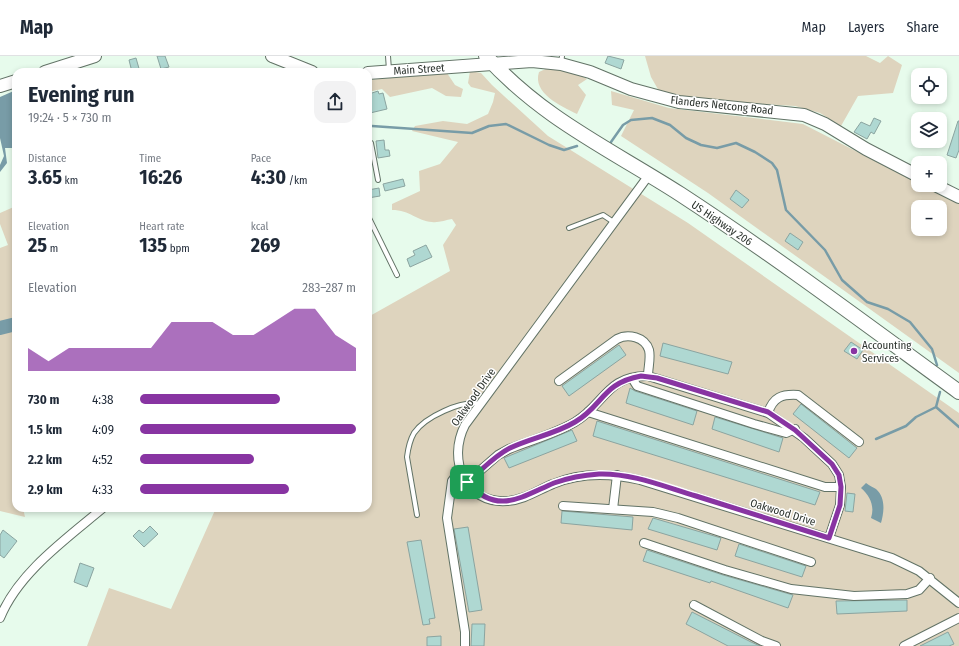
<!DOCTYPE html>
<meta charset="utf-8">
<style>
body{margin:0;font-family:"Fira Sans Condensed",sans-serif;background:#f2f2f3;color:#1f2937;height:100vh;display:flex;flex-direction:column;font-size:15px;white-space:nowrap}
*{box-sizing:border-box;margin:0}
p{font-size:13px;color:#747a83}
.icon{flex:none;width:22px;height:22px;fill:none;stroke:currentColor;stroke-width:2;stroke-linecap:round;stroke-linejoin:round}
.map{position:relative;flex:1;overflow:hidden}
.side{position:absolute;left:12px;top:12px;width:360px;height:444px;display:flex;flex-direction:column;background:#fff;border-radius:12px;box-shadow:0 2px 6px #0003}
.side>*{flex:none}
.buttons{position:absolute;left:911px;top:12px;display:grid;gap:8px}
.buttons a{display:grid;place-items:center;width:36px;height:36px;border-radius:8px;background:#fff;box-shadow:0 2px 6px #0003;font-size:20px}
.pin{position:absolute;display:grid;place-items:center;width:34px;height:34px;color:#fff;margin:-17px;border-radius:8px;box-shadow:0 2px 6px #0006}
.round{display:grid;place-items:center;flex:none;width:42px;height:42px;border-radius:12px;background:#f2f2f3}
.headline{display:flex;align-items:center;justify-content:space-between;height:68px;padding:0 16px}
h1{font-size:22px;font-weight:700;line-height:30px}
.figures{display:grid;grid-template-columns:repeat(3,1fr);gap:6px;height:68px;padding:4px 16px}
.figures div{display:grid;align-content:center}
.figures b{font-size:20px;font-weight:700}
.figures small{font-size:11px;font-weight:400}
.figures p{font-size:11px}
.chart{height:112px;padding:8px 16px}
.chart p{display:flex;justify-content:space-between}
.chart svg{width:100%;height:72px;margin-top:4px;fill:#8834a2;opacity:.7}
ul{padding:0 16px;list-style:none;font-size:13px}
li{display:grid;grid-template-columns:64px 48px 1fr;align-items:center;height:30px}
li i{height:10px;border-radius:5px;background:#8834a2}
header{display:flex;align-items:center;gap:24px;box-sizing:border-box;height:56px;padding:0 20px;background:#fff;border-bottom:1px solid #e0e1e3}
header strong{font-size:19px}
nav{display:flex;gap:22px;margin-inline-start:auto;font-size:14px}
.map>svg:first-child{display:block}
.green{fill:#ded4be;fill-rule:evenodd}
.water{fill:#789ca7}
.lines{fill:none;stroke-linecap:round;stroke-linejoin:round}
.stream{stroke:#789ca7;stroke-width:2.5}
.river{stroke:#789ca7;stroke-width:14}
.building{fill:#afd8d2;stroke:#8ba4a0}
.service-casing{stroke:#627366;stroke-width:6}
.minor-casing{stroke:#627366;stroke-width:10}
.secondary-casing{stroke:#627366;stroke-width:14}
.trunk-casing{stroke:#627366;stroke-width:16}
.service{stroke:#fff;stroke-width:4}
.minor{stroke:#fff;stroke-width:8}
.secondary{stroke:#fff;stroke-width:12}
.trunk{stroke:#fff;stroke-width:14}
.route-casing{stroke:#fff;stroke-width:8}
.route{stroke:#8834a2;stroke-width:5}
.poi-dot{fill:#8834a2;stroke:#fff;stroke-width:1.5}
.labels{text-anchor:middle;stroke-width:3;stroke-linejoin:round;paint-order:stroke}
.street-label{font-size:11px;fill:#2c332e;stroke:#fff}
.poi-label{font-size:11px;fill:#2c332e;stroke:#fff;text-anchor:start}
</style>
<header>
<strong>Map</strong>
<nav><a>Map</a><a>Layers</a><a>Share</a></nav>
</header>
<div class="map">
<svg width="959" height="590" viewBox="0 0 959 590">
<rect width="100%" height="100%" fill="#e7fbec"/>
<g class="green">
<polygon points="645,0 866,0 880,7 888,0 902,9 893,37 858,40 841,70 820,57 795,50 686,43 659,35 651,21"/>
<path d="M550,11l23,4 14,8 -9,6 8,10 -9,19c-16,-8 -45,-21 -38,-42z"/>
<path d="M470,15l11,2 11,12 56,51 140,87 271,190v233h-872l22,-58 62,21 45,-101h152v-191l82,-46 -7,-26 13,-20 -4,-6c-6,1 -14,4 -20,3 -15,-1 -22,-12 -40,-12v-6l28,-13 -1,-20 21,-7 18,-22 -46,-11 3,-5 28,-5 24,3 21,-10 5,-12 2,-9 -24,-6 -3,-4z"/>
<polygon points="447,17 455,29 463,33 461,41 446,40 432,32 390,41 382,33 368,36 368,24"/>
<path d="M611,35l58,17 134,16 115,59v2h5l36,19v169l-251,-180 -87,-57 13,-26 -22,-5zM918,151h22v22h-22z"/>
<polygon points="16,150 16,416 14,418 16,427 16,452 23,452 25,461 0,455 0,192 8,189 0,168 0,157"/>
</g>
<g class="water">
<polygon points="16,34 16,92 5,92 7,107 0,116 0,109 4,100 0,82 0,41"/>
<path d="M866,427c4,3 7,4 10,6 10,9 8,23 5,34l-10,-5c4,-12 -1,-22 -10,-30z"/>
</g>
<g class="lines">
<g class="stream">
<polyline points="372,70 472,77 489,70 506,68 549,89 564,94 577,90"/>
<polyline points="611,86 623,69 631,64 652,62 670,69 686,82 701,89 717,92 736,87 755,96 772,107 777,114 786,154 825,194 842,224 867,246 888,253 910,266 932,293 937,309"/>
<polyline points="936,351 959,371"/>
<polyline points="876,383 906,370 916,361 936,351 940,336"/>
</g>
<polyline class="river" points="0,272 16,268"/>
</g>
<g class="building">
<polygon points="157,0 165,0 169,11 161,13"/>
<polygon points="608,0 624,4 621,13 605,7"/>
<polygon points="136,2 140,16 132,16 129,4"/>
<polygon points="378,35 379,38 383,37 387,53 370,57 369,38"/>
<polygon points="874,62 881,65 874,78 871,76 867,83 854,76 861,66 870,70"/>
<polygon points="958,65 959,65 959,94 956,102 947,99"/>
<polygon points="384,84 385,94 389,94 390,100 378,102 376,85"/>
<polygon points="403,123 405,130 385,135 383,128"/>
<polygon points="379,132 380,140 368,142 368,134"/>
<polygon points="736,134 749,144 742,152 730,143"/>
<polygon points="790,177 803,186 798,194 785,185"/>
<polygon points="426,189 432,201 410,211 407,203 415,199 413,195"/>
<polygon points="851,286 863,294 857,303 844,295"/>
<polygon points="663,287 732,306 728,318 660,300"/>
<polygon points="619,289 626,299 569,340 562,330"/>
<polygon points="630,332 635,335 697,355 693,369 626,347"/>
<polygon points="801,348 857,392 849,402 793,358"/>
<polygon points="715,361 783,382 779,396 712,373"/>
<polygon points="597,365 820,436 815,449 593,380"/>
<polygon points="572,374 577,385 509,412 504,402"/>
<polygon points="847,437 855,438 853,456 845,455"/>
<polygon points="562,455 633,461 632,474 561,467"/>
<polygon points="653,462 721,482 717,494 648,473"/>
<polygon points="150,470 158,478 144,491 133,480 139,474 143,477"/>
<polygon points="468,471 482,554 469,556 454,473"/>
<polygon points="3,474 17,485 4,502 0,499 0,479"/>
<polygon points="421,484 435,562 429,563 430,568 423,569 407,486"/>
<polygon points="739,488 806,510 802,521 735,500"/>
<polygon points="647,494 723,519 793,539 788,552 711,525 710,527 643,505"/>
<polygon points="80,507 94,512 87,531 74,526"/>
<polygon points="907,544 907,555 837,558 836,545"/>
<polygon points="692,556 751,586 760,590 728,590 686,568"/>
<polygon points="472,568 485,568 484,590 471,590"/>
<polygon points="948,576 954,588 949,590 920,590"/>
<polygon points="441,580 441,590 427,590 427,581"/>
</g>
<g class="lines">
<defs>
<g id="service">
<polyline points="388,0 389,14"/>
<polyline points="561,8 562,0"/>
<polyline points="368,88 371,87 378,124"/>
<polyline points="368,160 397,219"/>
<polyline points="569,172 603,159 615,167"/>
<path d="M417,459l-10,-58c1,-8 3,-17 7,-24 11,-16 47,-33 66,-29"/>
</g>
<g id="minor">
<path d="M649,119l-184,250c-18,35 0,79 42,76 17,-1 31,-11 46,-17 28,-12 57,-11 87,-4l252,78 27,13 40,32"/>
<polyline points="632,322 637,330 754,368 786,377 795,373"/>
<path d="M559,325l58,-42c11,-6 28,-2 32,11 2,8 -1,18 -1,26"/>
<polyline points="588,356 825,431 841,431"/>
<path d="M768,357c5,-16 14,-19 30,-18l61,47"/>
<polyline points="460,414 452,425 447,462 465,576 465,590"/>
<path d="M467,426l31,-27 11,-6c22,-9 46,-15 66,-27 29,-17 32,-47 73,-46l120,37 36,25 28,26 7,11 2,12 -1,18 -11,33"/>
<polyline points="563,450 653,456 678,462 811,506"/>
<polyline points="613,453 617,419"/>
<polyline points="644,487 725,514 791,533 854,540 907,538 919,534 930,522"/>
<polyline points="694,549 762,585 776,590"/>
<path d="M0,562c18,-45 66,-79 103,-110"/>
<polyline points="904,590 959,562"/>
</g>
<g id="secondary">
<polyline points="272,0 312,16"/>
<polyline points="45,16 95,0"/>
<polyline points="368,17 532,5 561,8 590,16 631,33 679,46 804,59 825,68 866,93 918,120"/>
<polyline points="0,30 16,25"/>
<polyline points="935,129 959,141"/>
</g>
<path id="trunk" d="M486,0c57,63 124,93 194,138 95,62 187,131 279,198"/>
</defs>
<use href="#service" class="service-casing"/>
<use href="#minor" class="minor-casing"/>
<use href="#secondary" class="secondary-casing"/>
<use href="#trunk" class="trunk-casing"/>
<use href="#service" class="service"/>
<use href="#minor" class="minor"/>
<use href="#secondary" class="secondary"/>
<use href="#trunk" class="trunk"/>
</g>
<g class="lines">
<defs>
<path id="route" d="M641,320l16,2 111,34 27,18 37,34 7,11 2,12 -1,18 -11,33c-45,-14 -89,-28 -133,-42 -31,-9 -64,-23 -97,-22 -15,1 -31,4 -45,9 -33,14 -57,33 -87,-1 14,-11 27,-26 43,-34 21,-10 45,-14 65,-26 28,-16 27,-39 66,-46z"/>
</defs>
<use href="#route" class="route-casing"/>
<use href="#route" class="route"/>
</g>
<circle class="poi-dot" cx="854" cy="295" r="4"/>
<g class="labels">
<g class="street-label">
<text transform="translate(419 13) rotate(-4)" y="4">Main Street</text>
<text transform="translate(722 49) rotate(6)" y="4">Flanders Netcong Road</text>
<text transform="translate(722 167) rotate(34)" y="4">US Highway 206</text>
<text transform="translate(473 341) rotate(-55)" y="4">Oakwood Drive</text>
<text transform="translate(783 456) rotate(17)" y="4">Oakwood Drive</text>
</g>
<g class="poi-label">
<text x="862" y="293">Accounting<tspan x="862" dy="13">Services</tspan></text>
</g>
</g>
</svg>
<div class="buttons">
<a><svg class="icon" aria-label="locate" viewBox="0 0 24 24"><circle cx="12" cy="12" r="6"/><path d="M12 2v4M12 18v4M2 12h4M18 12h4"/></svg></a>
<a><svg class="icon" aria-label="layers" viewBox="0 0 24 24"><path d="M12 4l9 5-9 5-9-5zM3 14l9 5 9-5"/></svg></a>
<a>+</a>
<a>−</a>
</div>
<div class="pin" style="left:467px;top:426px;background:#1e9e55"><svg class="icon" aria-label="arrive" viewBox="0 0 24 24"><path d="M6 21V4h12l-3 4 3 4H6"/></svg></div>
<section class="side">
<div class="headline"><div><h1>Evening run</h1><p>19:24 · 5 × 730 m</p></div><a class="round"><svg class="icon" aria-label="share" viewBox="0 0 24 24"><path d="M12 15V3M7 8l5-5 5 5M5 13v7h14v-7"/></svg></a></div>
<div class="figures">
<div><p>Distance</p><b>3.65<small> km</small></b></div>
<div><p>Time</p><b>16:26</b></div>
<div><p>Pace</p><b>4:30<small> /km</small></b></div>
</div>
<div class="figures">
<div><p>Elevation</p><b>25<small> m</small></b></div>
<div><p>Heart rate</p><b>135<small> bpm</small></b></div>
<div><p>kcal</p><b>269</b></div>
</div>
<div class="chart"><p><span>Elevation</span>283–287 m</p>
<svg viewBox="0 0 160 44" preserveAspectRatio="none"><path d="M0 44V30L10 38L20 30L30 30L40 30L50 30L60 30L70 14L80 14L90 14L100 22L110 22L120 14L130 6L140 6L150 22L160 30V44z"/></svg>
</div>
<ul>
<li><b>730 m</b>4:38<i style="width:65%"></i></li>
<li><b>1.5 km</b>4:09<i style="width:100%"></i></li>
<li><b>2.2 km</b>4:52<i style="width:53%"></i></li>
<li><b>2.9 km</b>4:33<i style="width:69%"></i></li>
</ul>
</section>
</div>
